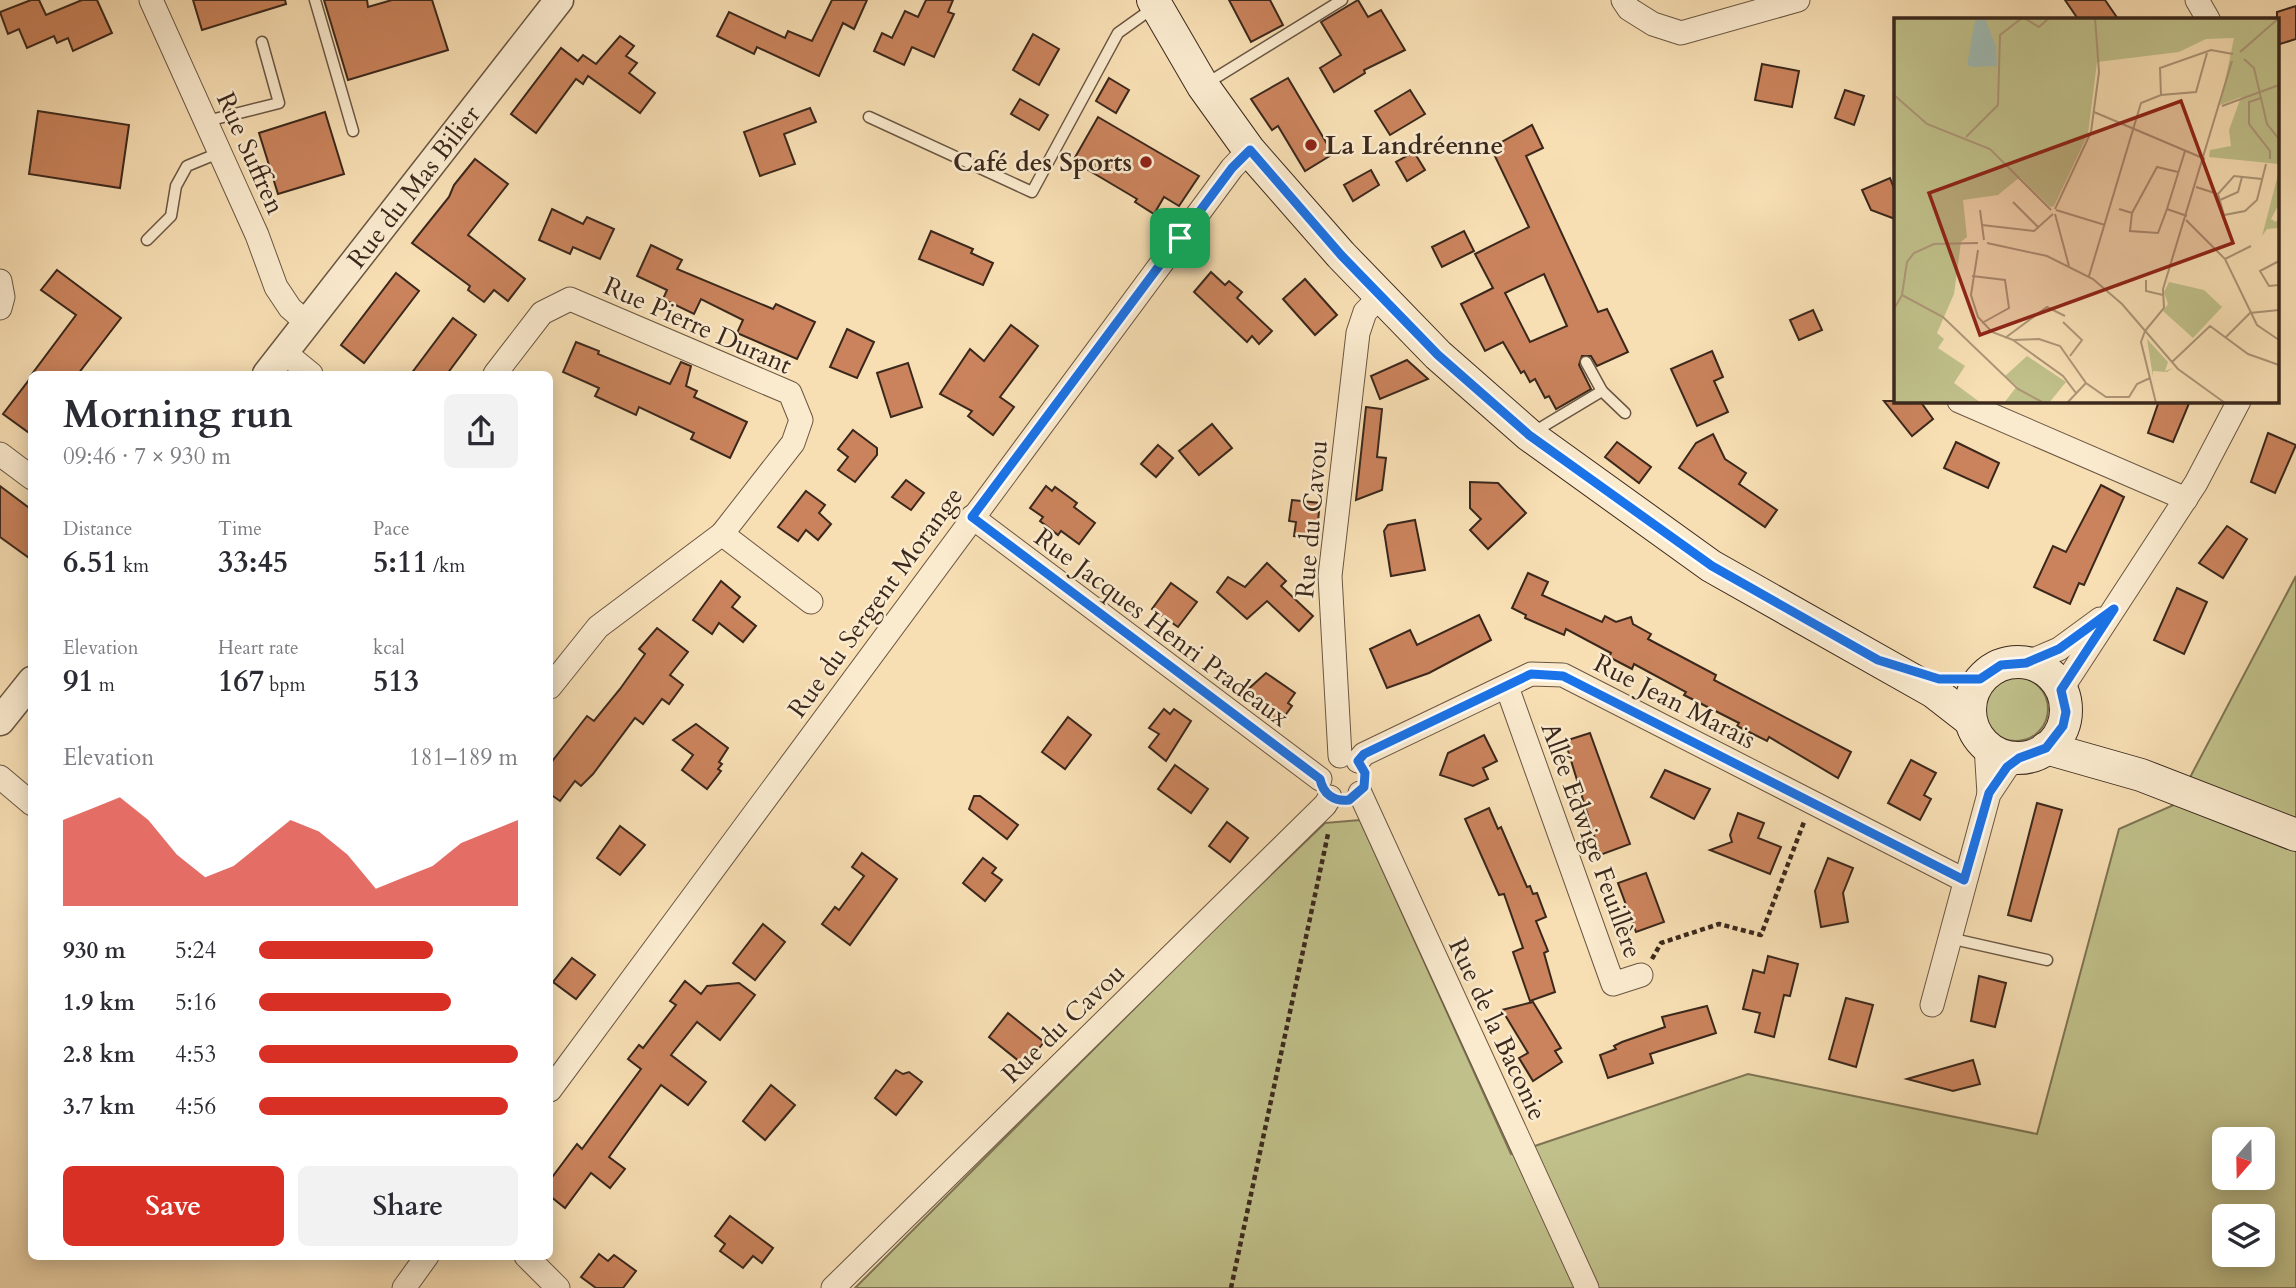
<!DOCTYPE html>
<meta charset="utf-8">
<style>
body{margin:0;font-family:Cardo,serif;background:#f2f2f3;color:#2b2b33;height:100vh;display:flex;flex-direction:column;font-size:26px;white-space:nowrap}
*{box-sizing:border-box;margin:0}
p{font-size:23px;color:#7c7c81}
.icon{flex:none;width:38px;height:38px;fill:none;stroke:currentColor;stroke-width:2;stroke-linecap:round;stroke-linejoin:round}
.map{position:relative;flex:1;overflow:hidden}
.details{position:absolute;left:28px;top:371px;width:525px;height:889px;display:flex;flex-direction:column;background:#fff;border-radius:10px;box-shadow:0 4px 18px #0003}
.details>*{flex:none}
.needle{width:46px;rotate:200deg}
.buttons{position:absolute;left:2212px;top:1127px;display:grid;gap:14px}
.buttons a{display:grid;place-items:center;width:63px;height:63px;border-radius:10px;background:#fff;box-shadow:0 4px 18px #0003;font-size:35px}
.pin{position:absolute;display:grid;place-items:center;width:60px;height:60px;color:#fff;margin:-30px;border-radius:14px;box-shadow:0 4px 10px #0006}
.round{display:grid;place-items:center;flex:none;width:74px;height:74px;border-radius:10px;background:#f2f2f3}
.overview{display:flex;align-items:center;justify-content:space-between;height:119px;padding:0 35px}
h1{font-size:38px;font-weight:700;line-height:52px}
.metrics{display:grid;grid-template-columns:repeat(3,1fr);gap:10px;height:119px;padding:7px 35px}
.metrics div{display:grid;align-content:center}
.metrics b{font-size:30px;font-weight:700}
.metrics small{font-size:19px;font-weight:400}
.metrics p{font-size:19px}
.chart{height:196px;padding:14px 35px}
.chart p{display:flex;justify-content:space-between}
.chart svg{width:100%;height:126px;margin-top:7px;fill:#d93025;opacity:.7}
.primary-button{display:flex;gap:14px;margin-top:auto;padding:14px 35px}
.primary-button a{flex:1;height:80px;border-radius:10px;background:#d93025;color:#fff;font-size:28px;font-weight:700;line-height:80px;text-align:center}
.primary-button a+a{background:#f2f2f3;color:#2b2b33}
ul{padding:0 35px;list-style:none;font-size:23px}
li{display:grid;grid-template-columns:112px 84px 1fr;align-items:center;height:52px}
li i{height:18px;border-radius:9px;background:#d93025}
.map>svg:first-child{display:block}
.green{fill:#c0c08a;stroke:#7e7453;stroke-width:2;fill-rule:evenodd}
.building{fill:#ca835c;stroke:#3b281c;stroke-width:2;fill-rule:evenodd}
.lines{fill:none;stroke-linecap:round;stroke-linejoin:round}
.service-casing{stroke:#6a5642;stroke-width:13}
.minor-casing{stroke:#6a5642;stroke-width:25}
.tertiary-casing{stroke:#6a5642;stroke-width:31}
.secondary-casing{stroke:#3b281c;stroke-width:34}
.path{stroke:#3b281c;stroke-width:4.5;stroke-dasharray:5 3.5;stroke-linecap:butt}
.service{stroke:#faeace;stroke-width:10}
.minor{stroke:#faeace;stroke-width:23}
.tertiary{stroke:#faeace;stroke-width:28}
.secondary{stroke:#faeace;stroke-width:32}
.route-casing{stroke:#fff;stroke-width:14}
.route{stroke:#1a73e8;stroke-width:9}
.poi-dot{fill:#8f2418;stroke:#faeace;stroke-width:2.5}
.labels{text-anchor:middle;stroke-width:5;stroke-linejoin:round;paint-order:stroke}
.poi-label{font-size:26px;font-weight:bold;fill:#3b281c;stroke:#faeace;text-anchor:start}
.street-label{font-size:26px;fill:#3b281c;stroke:#faeace}
.inset-road{fill:none;stroke:#ac9577;stroke-width:2}
.view{fill:#8f2418;fill-opacity:0.15;stroke:#8f2418;stroke-width:3.5}
.inset-edge{fill:none;stroke:#3b281c;stroke-width:3.5}
</style>
<div class="map">
<svg width="2296" height="1288" viewBox="0 0 2296 1288">
<rect width="100%" height="100%" fill="#f7deb3"/>
<filter id="stains"><feTurbulence type="fractalNoise" baseFrequency=".00286" numOctaves="4"/><feColorMatrix values="0 0 0 0 .2 0 0 0 0 .09 0 0 0 0 .02 0 0 0 .5 -.17"/></filter>
<radialGradient id="worn" r=".72"><stop offset=".6" stop-color="#630" stop-opacity="0"/><stop offset="1" stop-color="#630" stop-opacity=".3"/></radialGradient>
<g class="green">
<path d="M2296,576v712h-1441l350,-350 120,-115 35,-3 151,334 237,-80 289,60 82,-305 57,-25zM2224,1139h39v39h-39zM2224,1216h39v39h-39z"/>
<circle cx="2016" cy="709" r="32"/>
</g>
<g class="building">
<polygon points="31,0 39,0 46,15 82,0 97,0 112,33 73,51 68,38 57,43 54,36 27,48 19,29 8,34 0,12"/>
<polygon points="193,0 285,0 286,4 202,30"/>
<polygon points="324,0 367,0 368,7 392,0 432,0 448,50 348,80"/>
<polygon points="832,0 867,0 854,29 843,23 819,76 757,47 754,54 717,36 729,12 785,38 788,31 812,41"/>
<polygon points="926,0 953,0 948,12 954,14 934,57 912,47 904,65 874,51 882,33 892,38 905,11 918,17"/>
<polygon points="1229,0 1270,0 1283,25 1251,42"/>
<polygon points="1358,0 1368,17 1381,10 1405,50 1364,70 1365,73 1334,92 1320,68 1341,55 1321,22"/>
<polygon points="2065,0 2105,0 2118,19 2078,19"/>
<polygon points="2296,6 2296,39 2277,45 2277,12"/>
<polygon points="1033,34 1059,49 1039,85 1013,70"/>
<polygon points="620,36 634,46 626,56 637,63 629,73 655,93 640,113 588,76 583,84 576,79 536,133 511,114 561,48 578,61 583,55 596,64"/>
<polygon points="1762,64 1799,71 1792,107 1755,100"/>
<polygon points="1109,78 1129,90 1116,113 1096,101"/>
<polygon points="1288,78 1333,154 1305,171 1278,126 1272,130 1251,99"/>
<polygon points="1410,90 1425,114 1390,135 1375,111"/>
<polygon points="1845,90 1864,96 1854,125 1835,118"/>
<polygon points="1020,99 1048,115 1039,130 1011,114"/>
<polygon points="810,108 816,122 784,134 795,164 760,176 744,132"/>
<polygon points="38,111 129,125 120,188 29,174"/>
<polygon points="325,112 344,174 278,194 259,133"/>
<polygon points="1098,117 1199,176 1179,206 1164,197 1154,214 1135,202 1137,199 1073,161"/>
<path d="M1532,125l11,23 -17,8 72,156 9,-3 21,43 -31,14 -6,-10h-9l-3,9 12,24 -35,20 -7,-13 -4,2 -10,-19 -5,3 -6,-11 -3,2 -18,-31 -18,9 -24,-47 32,-16 -18,-34 54,-27 -38,-79zM1544,274l23,52 -37,16 -25,-49z"/>
<polygon points="1414,152 1425,170 1407,181 1396,162"/>
<polygon points="475,159 508,184 468,235 525,279 508,301 494,290 484,302 468,290 470,286 412,243 449,197 454,185"/>
<polygon points="1371,170 1379,185 1353,201 1344,185"/>
<polygon points="1890,178 1895,191 1895,219 1871,210 1862,190"/>
<polygon points="552,209 583,224 587,217 614,229 600,259 573,247 570,254 539,240"/>
<polygon points="931,231 973,249 971,253 993,263 983,285 919,259"/>
<polygon points="1464,231 1474,251 1442,267 1432,247"/>
<polygon points="651,245 682,260 677,269 773,309 776,304 815,322 797,359 737,333 743,320 701,299 694,314 663,299 667,290 637,276"/>
<polygon points="57,270 121,318 78,374 32,374 76,315 41,290"/>
<polygon points="1211,272 1225,285 1229,281 1242,292 1237,298 1272,331 1259,344 1252,336 1247,342 1194,292"/>
<polygon points="396,273 419,291 364,363 341,345"/>
<polygon points="1305,279 1337,315 1315,335 1283,299"/>
<polygon points="1813,310 1822,330 1799,340 1790,320"/>
<polygon points="453,318 476,335 447,374 411,374"/>
<polygon points="1011,325 1038,346 1000,397 1014,407 993,435 968,416 972,411 940,394 970,349 984,361"/>
<polygon points="847,329 874,342 857,378 830,367"/>
<polygon points="576,342 599,351 598,354 670,384 681,362 691,366 686,386 697,391 694,397 747,422 730,458 691,439 694,433 639,407 636,415 595,396 599,388 563,372"/>
<polygon points="1712,351 1723,377 1714,381 1728,412 1697,426 1671,369"/>
<polygon points="1407,360 1428,379 1380,399 1371,376"/>
<polygon points="908,363 922,407 891,417 877,373"/>
<polygon points="32,376 32,435 3,414"/>
<polygon points="1884,401 1920,401 1933,419 1912,436"/>
<polygon points="2159,401 2190,401 2173,442 2148,433"/>
<polygon points="1366,407 1382,409 1377,457 1386,458 1382,490 1356,500"/>
<polygon points="1212,424 1232,448 1199,475 1179,451"/>
<polygon points="853,430 877,448 877,455 855,482 838,470 848,457 838,449"/>
<polygon points="2268,433 2296,445 2275,493 2251,482"/>
<polygon points="1713,434 1725,459 1746,473 1739,484 1777,510 1765,527 1679,468 1696,443"/>
<polygon points="1617,442 1651,467 1639,483 1605,457"/>
<polygon points="1956,442 1999,463 1988,488 1944,468"/>
<polygon points="1158,445 1173,458 1156,477 1141,464"/>
<polygon points="906,480 924,493 911,510 892,497"/>
<polygon points="1470,482 1498,483 1526,513 1488,549 1470,530 1481,519 1470,508"/>
<polygon points="2101,485 2124,497 2084,585 2079,583 2070,604 2034,587 2053,546 2066,552"/>
<polygon points="0,486 32,510 32,560 0,537"/>
<polygon points="1046,486 1052,491 1055,487 1077,503 1074,507 1095,523 1079,544 1061,531 1058,535 1040,521 1043,517 1030,508"/>
<polygon points="806,491 825,505 819,513 831,524 818,540 806,530 798,541 778,527"/>
<polygon points="1292,500 1320,503 1316,538 1294,536 1296,522 1289,521"/>
<polygon points="1415,520 1425,570 1391,576 1384,531 1388,525"/>
<polygon points="2227,526 2247,539 2223,578 2199,563"/>
<polygon points="1267,563 1286,581 1281,586 1313,616 1299,631 1267,601 1247,619 1217,592 1228,577 1245,587"/>
<polygon points="1528,573 1548,582 1542,595 1602,622 1605,616 1616,622 1631,617 1633,624 1651,634 1648,639 1716,675 1714,680 1851,752 1838,778 1769,737 1767,741 1737,726 1739,723 1684,695 1686,692 1634,664 1632,669 1609,657 1611,653 1566,629 1564,635 1525,618 1526,615 1512,608"/>
<polygon points="721,581 740,597 732,607 756,626 743,642 719,623 712,634 693,620"/>
<polygon points="1171,583 1197,602 1178,627 1152,609"/>
<polygon points="2177,588 2207,602 2184,654 2154,640"/>
<polygon points="1479,615 1491,640 1429,673 1387,688 1370,649 1410,630 1417,645"/>
<polygon points="657,628 688,652 670,675 683,685 669,704 662,699 643,724 635,718 593,774 581,786 575,781 560,801 550,794 550,764 587,716 594,721 620,689 645,654 639,649"/>
<polygon points="1266,673 1295,693 1288,703 1292,706 1278,725 1254,707 1257,702 1244,693"/>
<polygon points="1164,709 1170,714 1174,709 1191,721 1166,761 1149,747 1159,734 1149,728"/>
<polygon points="1068,717 1091,735 1065,769 1042,752"/>
<polygon points="696,724 728,748 719,762 722,764 718,769 721,771 707,789 682,770 693,755 673,740"/>
<polygon points="1590,733 1630,844 1600,855 1565,741"/>
<polygon points="1484,735 1497,761 1483,768 1488,779 1473,786 1440,775 1448,753"/>
<polygon points="1911,760 1936,773 1924,795 1931,799 1920,820 1888,803"/>
<polygon points="1175,765 1208,789 1191,813 1158,789"/>
<polygon points="1665,770 1710,789 1694,819 1651,797"/>
<polygon points="974,796 980,796 1018,825 1007,839 969,809"/>
<polygon points="2037,803 2062,810 2031,921 2008,915"/>
<polygon points="1489,808 1498,829 1501,827 1527,887 1530,886 1533,894 1537,893 1546,917 1536,921 1548,951 1544,953 1555,992 1530,1001 1513,952 1523,948 1504,894 1499,895 1465,819"/>
<polygon points="1738,813 1764,823 1758,838 1781,847 1770,874 1710,850 1732,842 1730,835"/>
<polygon points="1227,822 1248,838 1230,862 1209,846"/>
<polygon points="620,826 645,845 620,875 597,858"/>
<polygon points="862,853 897,879 850,945 822,924 835,907 839,910 864,876 852,867"/>
<polygon points="983,858 996,868 992,873 1002,880 985,901 963,883"/>
<polygon points="1828,858 1853,868 1843,893 1848,922 1821,927 1815,891"/>
<polygon points="1646,873 1664,922 1636,932 1618,883"/>
<polygon points="763,924 785,942 755,980 733,963"/>
<polygon points="1768,956 1798,964 1790,996 1784,995 1774,1037 1755,1032 1760,1013 1743,1009 1753,970 1764,973"/>
<polygon points="572,958 595,975 576,999 553,982"/>
<polygon points="1979,976 2006,983 1995,1027 1971,1021"/>
<polygon points="685,981 701,994 707,986 739,983 755,995 720,1040 697,1022 671,1055 706,1082 688,1105 661,1085 609,1157 625,1169 610,1188 591,1173 565,1208 550,1196 550,1180 577,1144 582,1149 641,1069 628,1059 639,1045 643,1048 676,1005 670,1001"/>
<polygon points="1846,998 1873,1005 1856,1067 1829,1059"/>
<polygon points="1533,1002 1561,1048 1555,1051 1562,1062 1533,1081 1519,1058 1528,1053 1502,1010"/>
<polygon points="1707,1006 1716,1033 1650,1054 1653,1063 1608,1078 1600,1055 1616,1049 1614,1046 1622,1042 1665,1027 1662,1017"/>
<polygon points="1008,1013 1044,1042 1025,1066 989,1037"/>
<polygon points="1973,1060 1980,1084 1953,1091 1907,1079"/>
<polygon points="896,1070 903,1074 909,1072 922,1082 896,1115 875,1098"/>
<polygon points="771,1085 795,1105 765,1140 743,1121"/>
<polygon points="730,1216 773,1248 762,1263 753,1256 743,1268 720,1251 725,1244 715,1236"/>
<polygon points="599,1254 608,1261 614,1255 636,1271 623,1288 596,1288 581,1277"/>
</g>
<g class="lines">
<defs>
<g id="service">
<polyline points="315,0 353,131"/>
<polyline points="1204,85 1342,0"/>
<polyline points="869,117 1032,192 1118,33 1153,8"/>
<polyline points="207,121 279,103 262,42"/>
<polyline points="147,240 171,216 176,186 187,166 221,152"/>
<polyline points="1586,362 1602,391 1625,413"/>
<polyline points="1532,433 1602,391"/>
<polyline points="1949,938 2047,960"/>
</g>
<g id="minor">
<polyline points="151,0 257,235 276,287 290,308 307,323"/>
<polyline points="1623,0 1629,9 1653,24 1681,33 1798,0"/>
<polyline points="2197,0 2208,19"/>
<polyline points="0,281 3,297 0,308"/>
<polyline points="284,352 311,374"/>
<polyline points="495,374 542,313 570,299 790,393 801,420 793,443 722,534"/>
<polyline points="1959,401 2186,499"/>
<polyline points="0,454 32,478"/>
<polyline points="972,517 1320,779"/>
<polyline points="2026,663 2059,649 2100,619"/>
<polyline points="550,687 598,627 722,534 811,602"/>
<polyline points="1507,687 1613,984 1641,975"/>
<polyline points="2061,690 2196,483 2239,401"/>
<polyline points="1986,746 1989,794"/>
<polyline points="1340,756 1330,576 1358,333 1365,312 1382,295"/>
<polyline points="1358,761 1364,754 1531,674 1563,675 1964,880"/>
<polyline points="0,777 32,804"/>
<polyline points="1360,793 1587,1288"/>
<polyline points="1932,1005 1989,794 2007,767 2019,758"/>
<polyline points="550,1090 1232,168 1249,150"/>
<polyline points="526,1256 558,1288"/>
<polyline points="404,1288 427,1256"/>
<polyline points="833,1288 1325,805 1330,797"/>
</g>
<g id="tertiary">
<path id="s1" d="M267,374l292,-374"/>
<polyline points="0,721 32,681"/>
</g>
<g id="secondary">
<polyline points="1153,0 1203,86 1249,150 1341,255 1438,355 1529,435 1711,566 1934,692 1970,720"/>
<circle cx="2018" cy="710" r="48"/>
<polyline points="2046,748 2141,775 2296,835"/>
</g>
</defs>
<use href="#service" class="service-casing"/>
<use href="#minor" class="minor-casing"/>
<use href="#tertiary" class="tertiary-casing"/>
<use href="#secondary" class="secondary-casing"/>
<g class="path">
<polyline points="1652,959 1661,943 1719,924 1761,935 1804,822"/>
<polyline points="1231,1288 1328,834"/>
</g>
<use href="#service" class="service"/>
<use href="#minor" class="minor"/>
<use href="#tertiary" class="tertiary"/>
<use href="#secondary" class="secondary"/>
</g>
<g class="lines">
<defs>
<path id="route" d="M1250,150l91,105 97,100 91,80 183,131 166,94 61,19h41l21,-14 25,-2 33,-14 55,-40 -53,81 5,22 -3,14 -17,22 -27,10 -12,9 -18,26 -25,87 -401,-204 -32,-2 -167,80 -6,7 7,12 -1,14 -15,13c-15,2 -26,-6 -29,-21l-348,-262 260,-349z"/>
</defs>
<use href="#route" class="route-casing"/>
<use href="#route" class="route"/>
</g>
<g class="poi-dot">
<circle cx="1311" cy="145" r="7"/>
<circle cx="1146" cy="162" r="7"/>
</g>
<g class="labels">
<g class="poi-label">
<text x="1325" y="154">La Landréenne</text>
<text x="1132" y="171" text-anchor="end">Café des Sports</text>
</g>
<g class="street-label">
<text transform="translate(251 153) rotate(66)" y="9">Rue Suffren</text>
<text dy="9" stroke="none"><textPath href="#s1" startOffset="238">Rue du Mas Bilier</textPath></text>
<text transform="translate(698 325) rotate(24)" y="9">Rue Pierre Durant</text>
<text transform="translate(1311 519) rotate(-85)" y="9">Rue du Cavou</text>
<text transform="translate(875 602) rotate(-54)" y="9">Rue du Sergent Morange</text>
<text transform="translate(1162 627) rotate(37)" y="9">Rue Jacques Henri Pradeaux</text>
<text transform="translate(1675 701) rotate(27)" y="9">Rue Jean Marais</text>
<text transform="translate(1592 840) rotate(70)" y="9">Allée Edwige Feuillère</text>
<text transform="translate(1063 1023) rotate(-44)" y="9">Rue du Cavou</text>
<text transform="translate(1498 1029) rotate(65)" y="9">Rue de la Baconie</text>
</g>
</g>
<g transform="translate(1894 18)">
<rect width="385" height="385" fill="#f7deb3"/>
<path d="M0,0h385v146l-70,-7 1,-7 21,-4 -2,-16 12,-33 -21,8 14,-67 -28,1 -27,13 -82,10 -9,72 -34,72 -4,1 -30,-30 -22,18 -35,5 4,37 -6,5 -7,52 -17,39 7,6 -6,9 27,18 -11,17 27,20h-87zM385,153v33l-8,15 5,3 3,-5v11l-12,1 -5,7zM275,264l35,8 18,17 -29,31 -30,-27 5,-7 -4,-12zM253,321l21,23 -3,9 8,-3 -6,4 -14,-1v6zM133,338l39,26 -17,21h-45l13,-17 -12,-10z" fill="#c0c08a"/>
<path d="M91,0l11,29 1,19 -24,1 -6,-2 8,-44z" fill="#9fbbb4"/>
<path class="inset-road" d="M130,0l15,9 10,-9M346,34l39,-34M350,41l10,9 13,56 12,15M0,77l33,29 63,25 61,61M267,77l35,-3 11,-39M367,80l-12,4v22l21,27v8M328,88l57,-21M200,94l111,47M72,119l32,-32 2,-70 22,-17M302,169l22,7 6,21 21,-4 12,-11 9,-36M324,176l16,-18 28,3M326,182l18,-8 4,-15M119,184l26,26M161,191l36,-77 8,-60 -4,-54M225,191l13,4 25,-46 21,5M273,191l18,-58M86,192l4,30M162,192l49,15M238,195l-2,18 28,2 9,-24 20,7M161,196l14,52M292,202l39,39 32,66 22,15M88,207l52,6 19,-17M93,225l60,13 46,23 29,25 56,65 47,34M84,232l-7,45 7,22 14,15 21,8 26,-1 21,7 26,37 20,14h23l8,-13 13,-6M331,241l26,-13M385,243l-19,10 9,15 10,-1M78,258l33,4 4,28 -27,15M195,258l52,-173 20,-8 -1,-27 51,-18 22,4M252,262v11l17,4M8,277l41,22 75,72 26,14M0,291l8,-14 5,-33 7,-9 20,-9 44,-1M169,304l19,18 -12,16M251,313l19,-23 -1,-19 69,-228M251,313l-4,11 15,61M332,319l24,-24 29,-3M111,320l42,-31 18,9M119,322l50,36 13,17M278,344l38,-36 38,28 31,11M173,385l19,-20"/>
<path class="view" d="M287,83l52,142 -253,92 -51,-142z"/>
<rect width="385" height="385" class="inset-edge"/>
</g>
<rect width="100%" height="100%" filter="url(#stains)"/>
<rect width="100%" height="100%" fill="url(#worn)"/>
</svg>
<div class="buttons">
<a><svg class="needle" viewBox="-14 -14 28 28"><path d="M0-13l5 13h-10z" fill="#e53935"/><path d="M0 13l5-13h-10z" fill="#7c7c81"/></svg></a>
<a><svg class="icon" aria-label="layers" viewBox="0 0 24 24"><path d="M12 4l9 5-9 5-9-5zM3 14l9 5 9-5"/></svg></a>
</div>
<div class="pin" style="left:1180px;top:238px;background:#1e9e55"><svg class="icon" aria-label="arrive" viewBox="0 0 24 24"><path d="M6 21V4h12l-3 4 3 4H6"/></svg></div>
<section class="details">
<div class="overview"><div><h1>Morning run</h1><p>09:46 · 7 × 930 m</p></div><a class="round"><svg class="icon" aria-label="share" viewBox="0 0 24 24"><path d="M12 15V3M7 8l5-5 5 5M5 13v7h14v-7"/></svg></a></div>
<div class="metrics">
<div><p>Distance</p><b>6.51<small> km</small></b></div>
<div><p>Time</p><b>33:45</b></div>
<div><p>Pace</p><b>5:11<small> /km</small></b></div>
</div>
<div class="metrics">
<div><p>Elevation</p><b>91<small> m</small></b></div>
<div><p>Heart rate</p><b>167<small> bpm</small></b></div>
<div><p>kcal</p><b>513</b></div>
</div>
<div class="chart"><p><span>Elevation</span>181–189 m</p>
<svg viewBox="0 0 160 44" preserveAspectRatio="none"><path d="M0 44V14L10 10L20 6L30 14L40 26L50 34L60 30L70 22L80 14L90 18L100 26L110 38L120 34L130 30L140 22L150 18L160 14V44z"/></svg>
</div>
<ul>
<li><b>930 m</b>5:24<i style="width:67%"></i></li>
<li><b>1.9 km</b>5:16<i style="width:74%"></i></li>
<li><b>2.8 km</b>4:53<i style="width:100%"></i></li>
<li><b>3.7 km</b>4:56<i style="width:96%"></i></li>
</ul>
<div class="primary-button"><a>Save</a><a>Share</a></div>
</section>
</div>
